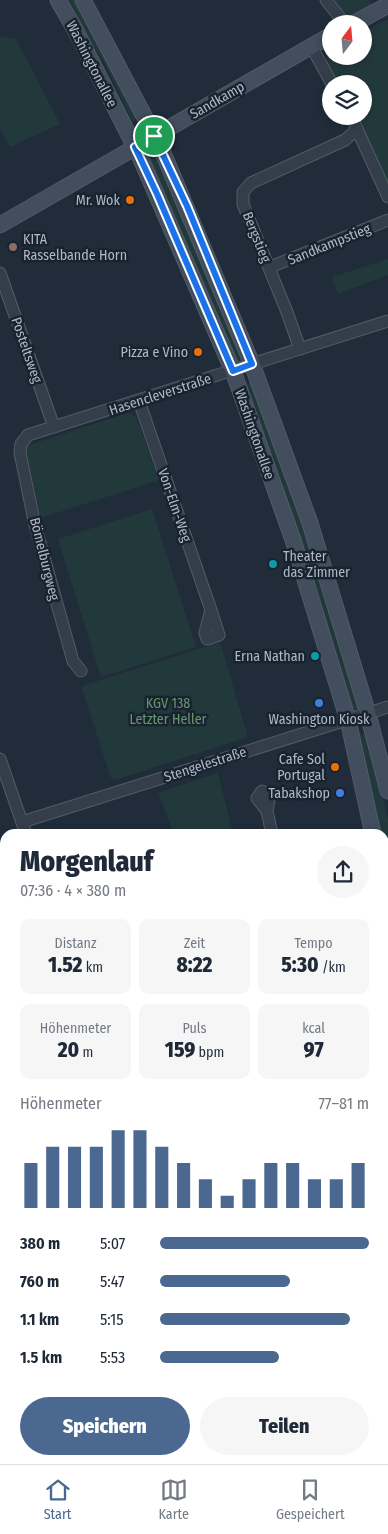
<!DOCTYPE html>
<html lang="de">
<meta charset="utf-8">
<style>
body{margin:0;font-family:"Fira Sans Condensed",sans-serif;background:#f6f6f7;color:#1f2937;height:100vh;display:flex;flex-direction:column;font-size:19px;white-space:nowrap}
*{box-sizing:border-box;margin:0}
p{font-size:16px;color:#747a83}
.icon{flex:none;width:28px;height:28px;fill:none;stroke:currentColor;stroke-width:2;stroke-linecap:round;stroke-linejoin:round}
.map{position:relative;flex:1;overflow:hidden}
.details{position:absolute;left:0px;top:829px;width:389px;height:636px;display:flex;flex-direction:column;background:#fff;border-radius:15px 15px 0 0;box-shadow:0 2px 8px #0003}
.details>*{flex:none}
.needle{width:32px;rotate:16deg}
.fabs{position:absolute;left:322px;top:15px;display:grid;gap:10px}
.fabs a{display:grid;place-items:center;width:50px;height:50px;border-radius:50%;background:#fff;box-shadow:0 2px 8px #0003;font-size:25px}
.pin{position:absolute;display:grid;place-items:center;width:42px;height:42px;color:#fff;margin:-21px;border:2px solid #fff;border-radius:50%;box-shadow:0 1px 5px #0007}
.round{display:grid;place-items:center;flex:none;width:52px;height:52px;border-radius:26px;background:#f6f6f7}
.headline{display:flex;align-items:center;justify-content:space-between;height:85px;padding:0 20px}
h1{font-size:28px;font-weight:800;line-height:38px}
.figures{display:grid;grid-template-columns:repeat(3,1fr);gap:8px;height:85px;padding:5px 20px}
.figures div{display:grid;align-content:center;border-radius:10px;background:#f6f6f7;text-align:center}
.figures b{font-size:21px;font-weight:800}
.figures small{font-size:14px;font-weight:400}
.figures p{font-size:14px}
.chart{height:140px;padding:10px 20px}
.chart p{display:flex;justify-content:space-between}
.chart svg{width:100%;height:90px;margin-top:5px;stroke:#4a6890;stroke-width:6}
.button{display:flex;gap:10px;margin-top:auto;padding:10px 20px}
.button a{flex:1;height:58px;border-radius:30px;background:#4a6890;color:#fff;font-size:20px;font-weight:800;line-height:58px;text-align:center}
.button a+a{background:#f6f6f7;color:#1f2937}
ul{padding:0 20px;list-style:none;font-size:16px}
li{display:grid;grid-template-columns:80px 60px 1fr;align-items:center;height:38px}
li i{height:12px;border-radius:6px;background:#4a6890}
.dock{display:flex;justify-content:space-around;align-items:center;height:70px;border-top:1px solid #e0e1e3;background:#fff;font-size:14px;color:#747a83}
.dock a{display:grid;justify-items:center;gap:2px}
.dock .selected{color:#4a6890}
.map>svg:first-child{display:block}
.green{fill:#22393b}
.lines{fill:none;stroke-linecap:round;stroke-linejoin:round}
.street-casing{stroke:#525c68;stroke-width:13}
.secondary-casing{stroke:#525c68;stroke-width:17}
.street{stroke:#343e4a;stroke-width:11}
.secondary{stroke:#424d5d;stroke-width:15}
.route-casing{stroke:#fff;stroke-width:10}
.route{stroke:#1a73e8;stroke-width:6}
.food-dot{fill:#e8710a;stroke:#19232f;stroke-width:2}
.education-dot{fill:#8d6e63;stroke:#19232f;stroke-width:2}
.culture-dot{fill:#0f9aa8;stroke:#19232f;stroke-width:2}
.shop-dot{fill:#3f7fe0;stroke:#19232f;stroke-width:2}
.labels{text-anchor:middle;stroke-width:5;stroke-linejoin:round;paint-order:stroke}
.street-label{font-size:14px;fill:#afb9c6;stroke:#19232f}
.poi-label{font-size:14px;fill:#afb9c6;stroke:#19232f;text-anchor:end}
.park-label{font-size:14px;fill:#65986f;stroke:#19232f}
</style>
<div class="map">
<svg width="388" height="1464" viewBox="0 0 388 1464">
<rect width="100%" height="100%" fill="#202c3a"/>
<g class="green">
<polygon points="63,0 77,0 140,115 133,122 104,62"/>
<polygon points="335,0 368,0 375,7 348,21"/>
<polygon points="386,20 388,21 388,185 355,116 364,116 364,84 338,84 326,61 328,53 331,51 331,56 364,56 364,32"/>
<polygon points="0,36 16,39 60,124 10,147 0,129"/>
<polygon points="158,154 244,357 241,361 236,362 144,160"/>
<polygon points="388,259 388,275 338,294 332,277"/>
<polygon points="255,381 281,447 359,708 354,710 350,709 242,385"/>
<polygon points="128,413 136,417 159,480 41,518 26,450 29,445"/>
<polygon points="152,509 196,647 101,677 58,539"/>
<polygon points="217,643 221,645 247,734 245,738 115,780 111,778 82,689 85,685"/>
<polygon points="369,732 388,819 388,870 384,851 384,834 380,834 355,736"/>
<polygon points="218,773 233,834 174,834 158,793"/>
<polygon points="5,888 5,1149 0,1139 0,893"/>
</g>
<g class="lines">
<defs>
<g id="street">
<polyline points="326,0 345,24"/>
<polyline points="311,46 332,84"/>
<polyline points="351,116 388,197"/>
<polyline points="270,267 388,220"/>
<polyline points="0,273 54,427"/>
<polyline points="300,349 287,312 243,204 243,192 251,183 345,140 357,129"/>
<polyline points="139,401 211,610 205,633 207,639 219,635 211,610"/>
<polyline points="81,671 73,661 35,525 20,453 21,444 28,435 388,321"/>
<polyline points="0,759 26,834"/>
<polyline points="267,811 257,798 262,791 270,794 267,811 272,834"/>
<polyline points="22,822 388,707"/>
<polyline points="384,971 388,970"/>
<polyline points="384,1149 388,1149"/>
<polyline points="0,1446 5,1440"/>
<polyline points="10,1460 14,1464"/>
<polyline points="355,1460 358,1464"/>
</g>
<g id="secondary">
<polyline points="58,0 77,33 141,159 233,371 293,540 348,720 373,834"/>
<polyline points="83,0 161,148 252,364 310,523 368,714 388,791"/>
<polyline points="353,24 388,5"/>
<polyline points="0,225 331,35"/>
<polyline points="384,879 388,899"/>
<polyline points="0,1183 5,1192"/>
<polyline points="186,1460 189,1464"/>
</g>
</defs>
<use href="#street" class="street-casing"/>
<use href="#secondary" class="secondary-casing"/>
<use href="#street" class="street"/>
<use href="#secondary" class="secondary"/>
</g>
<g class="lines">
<defs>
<polygon id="route" points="154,136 187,206 252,364 233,371 157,194 135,147"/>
</defs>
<use href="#route" class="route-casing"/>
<use href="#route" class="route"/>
</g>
<g class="food-dot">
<circle cx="130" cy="200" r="5"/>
<circle cx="198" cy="352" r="5"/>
<circle cx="335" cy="767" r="5"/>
</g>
<circle class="education-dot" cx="13" cy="247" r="5"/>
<g class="culture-dot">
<circle cx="273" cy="564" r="5"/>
<circle cx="315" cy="656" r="5"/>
</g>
<g class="shop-dot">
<circle cx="319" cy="703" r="5"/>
<circle cx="340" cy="793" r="5"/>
</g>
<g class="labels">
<g class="street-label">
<text transform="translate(92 64) rotate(63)" y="5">Washingtonallee</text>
<text transform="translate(217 100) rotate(-30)" y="5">Sandkamp</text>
<text transform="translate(257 237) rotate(68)" y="5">Bergstieg</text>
<text transform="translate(329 244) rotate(-22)" y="5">Sandkampstieg</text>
<text transform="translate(27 350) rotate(71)" y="5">Posteltsweg</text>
<text transform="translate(160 394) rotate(-18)" y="5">Hasencleverstraße</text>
<text transform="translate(255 434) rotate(71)" y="5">Washingtonallee</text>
<text transform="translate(175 505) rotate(71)" y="5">Von-Elm-Weg</text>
<text transform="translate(45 559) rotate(76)" y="5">Bömelburgweg</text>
<text transform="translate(205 764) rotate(-18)" y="5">Stengelestraße</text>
</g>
<g class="poi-label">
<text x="120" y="205">Mr. Wok</text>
<text x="23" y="244" text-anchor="start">KITA<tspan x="23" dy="16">Rasselbande Horn</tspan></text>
<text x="188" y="357">Pizza e Vino</text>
<text x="283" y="561" text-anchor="start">Theater<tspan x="283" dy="16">das Zimmer</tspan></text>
<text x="305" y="661">Erna Nathan</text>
<text x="319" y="724" text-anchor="middle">Washington Kiosk</text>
<text x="325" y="764">Cafe Sol<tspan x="325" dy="16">Portugal</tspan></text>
<text x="330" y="798">Tabakshop</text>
</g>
<g class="park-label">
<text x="168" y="708">KGV 138<tspan x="168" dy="16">Letzter Heller</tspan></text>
</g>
</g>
</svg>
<div class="fabs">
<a><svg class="needle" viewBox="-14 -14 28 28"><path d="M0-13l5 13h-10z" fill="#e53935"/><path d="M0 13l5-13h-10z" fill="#747a83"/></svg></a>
<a><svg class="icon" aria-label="layers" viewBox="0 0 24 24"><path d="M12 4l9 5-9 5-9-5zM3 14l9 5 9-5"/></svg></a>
</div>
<div class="pin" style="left:154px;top:136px;background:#1e9e55"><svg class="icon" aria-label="arrive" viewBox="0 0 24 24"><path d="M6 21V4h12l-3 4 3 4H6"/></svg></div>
<section class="details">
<div class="headline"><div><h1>Morgenlauf</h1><p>07:36 · 4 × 380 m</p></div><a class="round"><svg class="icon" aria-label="share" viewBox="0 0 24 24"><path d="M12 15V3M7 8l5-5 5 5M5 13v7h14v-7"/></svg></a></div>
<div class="figures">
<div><p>Distanz</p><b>1.52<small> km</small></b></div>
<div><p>Zeit</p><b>8:22</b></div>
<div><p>Tempo</p><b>5:30<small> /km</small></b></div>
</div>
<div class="figures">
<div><p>Höhenmeter</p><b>20<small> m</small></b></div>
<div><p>Puls</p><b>159<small> bpm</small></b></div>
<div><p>kcal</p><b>97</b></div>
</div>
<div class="chart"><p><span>Höhenmeter</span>77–81 m</p>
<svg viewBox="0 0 160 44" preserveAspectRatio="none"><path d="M5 44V22M15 44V14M25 44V14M35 44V14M45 44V6M55 44V6M65 44V14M75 44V22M85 44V30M95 44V38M105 44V30M115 44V22M125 44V22M135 44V30M145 44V30M155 44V22"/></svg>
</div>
<ul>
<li><b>380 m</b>5:07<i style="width:100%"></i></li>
<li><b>760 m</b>5:47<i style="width:62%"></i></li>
<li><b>1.1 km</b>5:15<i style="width:91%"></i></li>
<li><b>1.5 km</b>5:53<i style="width:57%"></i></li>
</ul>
<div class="button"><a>Speichern</a><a>Teilen</a></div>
</section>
</div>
<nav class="dock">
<a class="selected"><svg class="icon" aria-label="home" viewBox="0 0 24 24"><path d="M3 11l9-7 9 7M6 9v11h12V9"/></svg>Start</a>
<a><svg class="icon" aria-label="map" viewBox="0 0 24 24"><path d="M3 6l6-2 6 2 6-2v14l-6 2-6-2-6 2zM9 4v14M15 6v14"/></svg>Karte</a>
<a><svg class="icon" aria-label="saved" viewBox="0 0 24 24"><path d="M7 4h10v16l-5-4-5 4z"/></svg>Gespeichert</a>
</nav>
